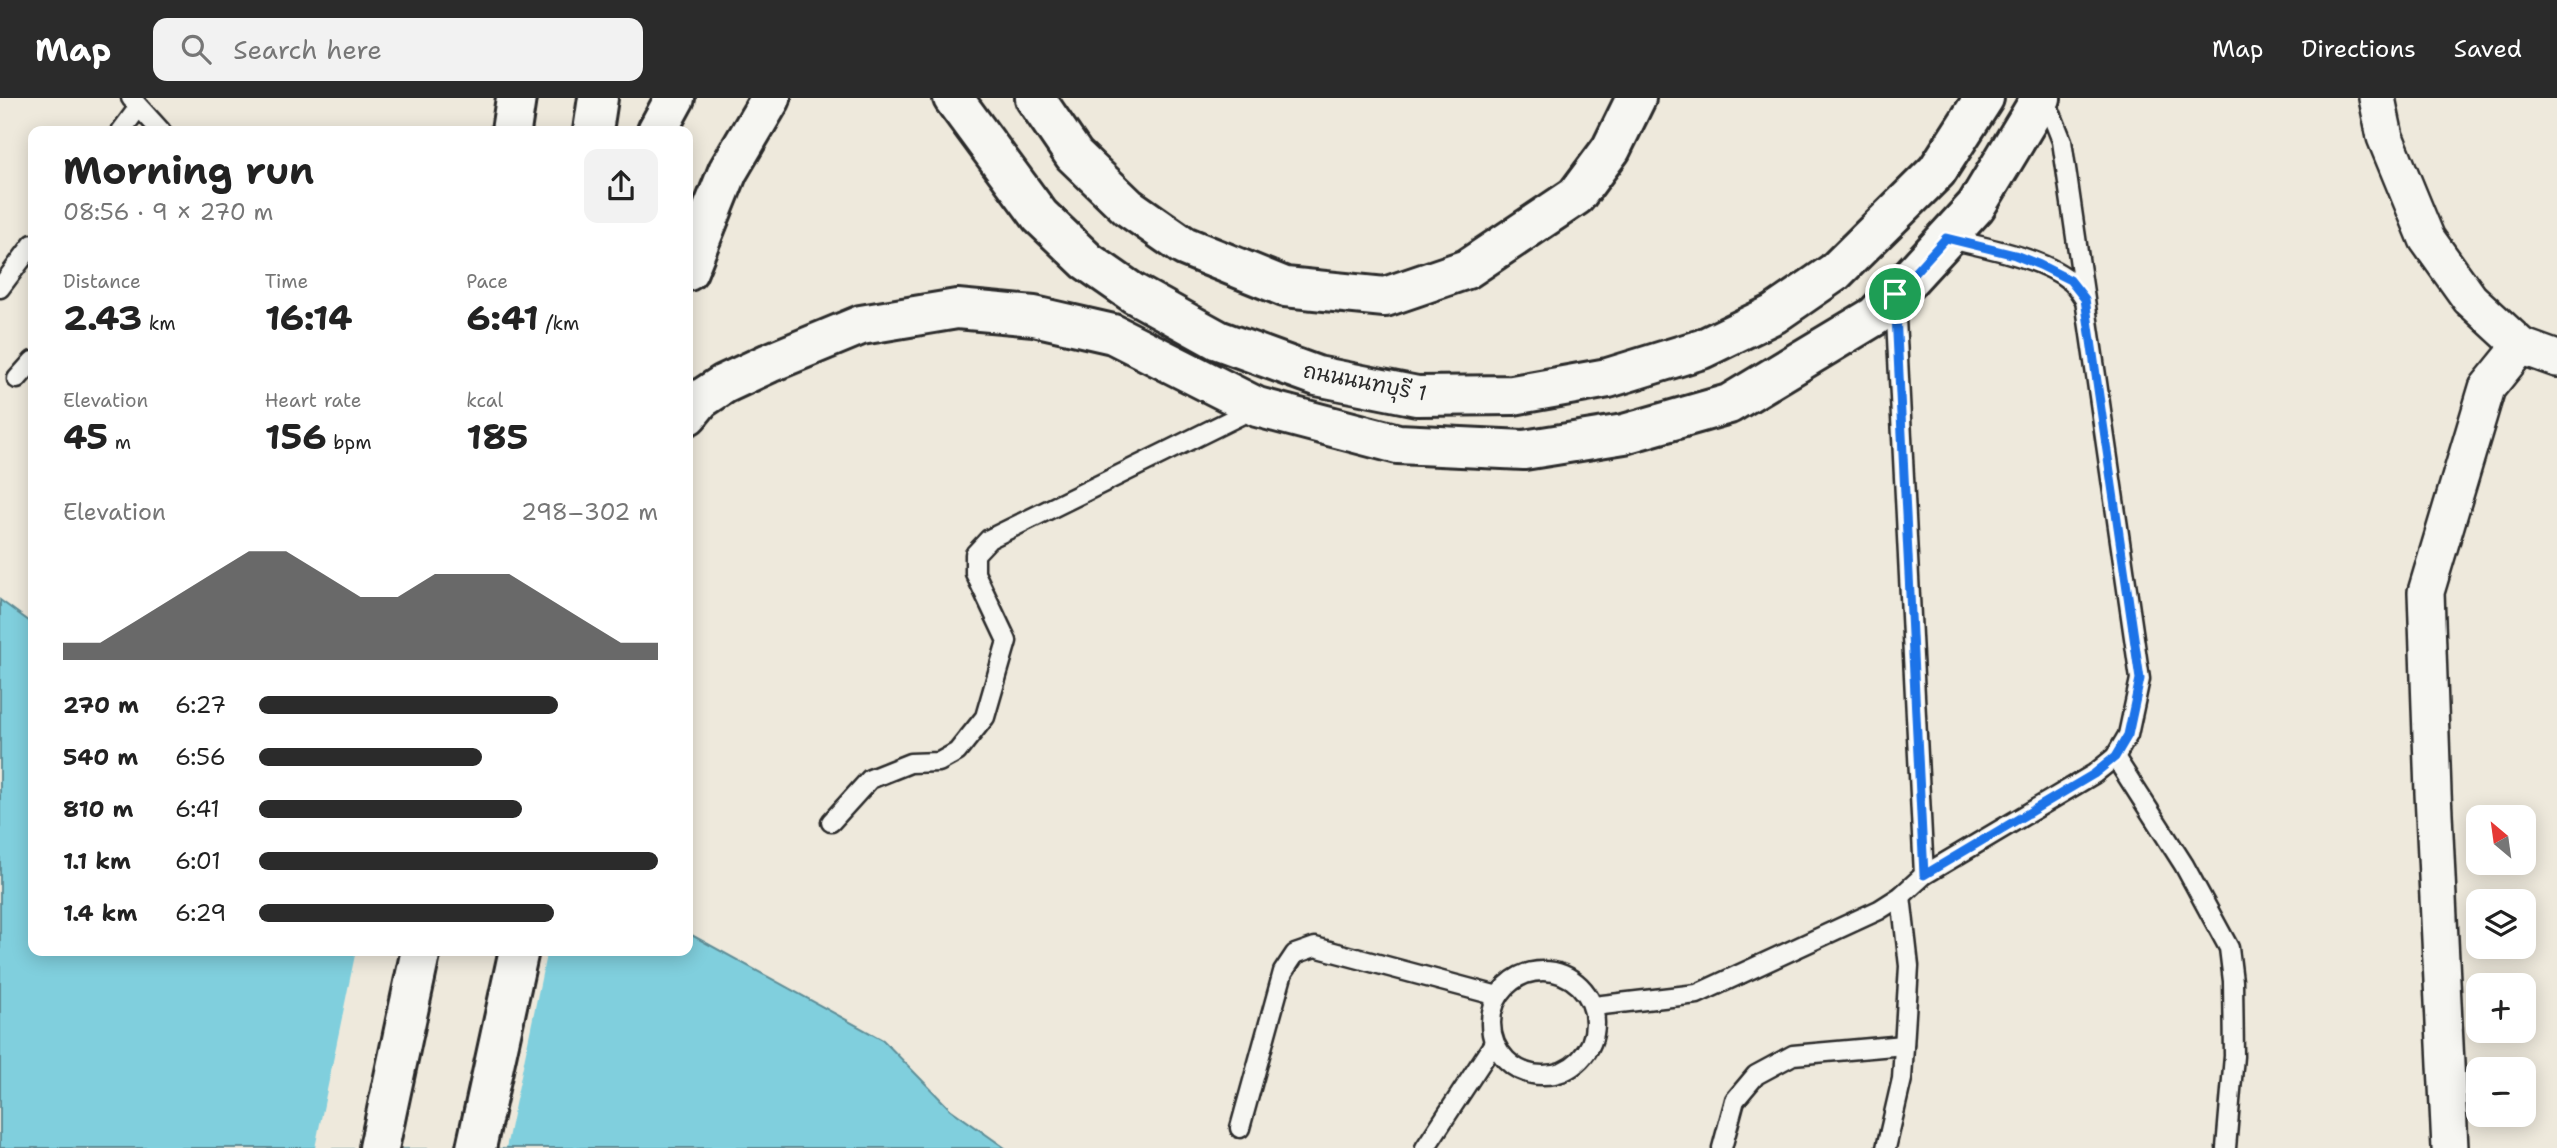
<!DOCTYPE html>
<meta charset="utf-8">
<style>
body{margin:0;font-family:"Shantell Sans","Playpen Sans Thai",sans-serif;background:#f2f2f2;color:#222;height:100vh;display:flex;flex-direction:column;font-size:26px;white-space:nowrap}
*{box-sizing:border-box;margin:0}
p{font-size:23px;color:#767676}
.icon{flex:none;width:38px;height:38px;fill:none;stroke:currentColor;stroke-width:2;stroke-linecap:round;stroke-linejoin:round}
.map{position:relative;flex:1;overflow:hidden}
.sheet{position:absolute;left:28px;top:28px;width:665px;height:830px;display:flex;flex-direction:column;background:#fff;border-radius:14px;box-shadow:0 4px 18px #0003}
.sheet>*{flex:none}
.needle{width:46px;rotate:331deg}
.fabs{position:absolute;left:2466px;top:707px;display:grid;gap:14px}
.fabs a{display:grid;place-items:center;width:70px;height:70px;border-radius:14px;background:#fff;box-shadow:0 4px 18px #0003;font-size:35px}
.pin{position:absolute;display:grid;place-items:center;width:60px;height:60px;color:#fff;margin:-30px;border:4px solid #fff;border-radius:50%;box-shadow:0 2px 7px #0007}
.round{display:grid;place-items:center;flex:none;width:74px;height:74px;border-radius:14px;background:#f2f2f2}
.summary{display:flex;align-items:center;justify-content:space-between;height:119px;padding:0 35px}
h1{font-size:38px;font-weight:700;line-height:52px}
.metrics{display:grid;grid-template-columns:repeat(3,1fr);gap:10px;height:119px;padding:7px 35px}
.metrics div{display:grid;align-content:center}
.metrics b{font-size:35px;font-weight:700}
.metrics small{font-size:19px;font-weight:400}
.metrics p{font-size:19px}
.chart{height:196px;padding:14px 35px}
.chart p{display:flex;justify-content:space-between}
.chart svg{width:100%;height:126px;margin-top:7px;fill:#2b2b2b;opacity:.7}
ul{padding:0 35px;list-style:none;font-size:23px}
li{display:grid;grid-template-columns:112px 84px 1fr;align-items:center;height:52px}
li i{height:18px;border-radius:9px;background:#2b2b2b}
header{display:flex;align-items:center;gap:42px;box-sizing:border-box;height:98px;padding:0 35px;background:#2b2b2b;color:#fff}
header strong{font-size:33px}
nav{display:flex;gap:38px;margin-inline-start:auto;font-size:24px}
.search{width:490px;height:63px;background:#f2f2f2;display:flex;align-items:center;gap:18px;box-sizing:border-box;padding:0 24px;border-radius:14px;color:#767676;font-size:26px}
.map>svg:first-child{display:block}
.water{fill:#80cfdd;stroke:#5e8d96;stroke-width:2}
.pier{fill:#eee9dc}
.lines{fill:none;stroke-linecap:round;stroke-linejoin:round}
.lane-casing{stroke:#2b2b2b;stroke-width:23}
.street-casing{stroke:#2b2b2b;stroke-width:40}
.secondary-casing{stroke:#2b2b2b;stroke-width:44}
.lane{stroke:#f6f6f2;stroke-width:18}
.street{stroke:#f6f6f2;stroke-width:35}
.secondary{stroke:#f6f6f2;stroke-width:38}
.route-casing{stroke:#fff;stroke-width:14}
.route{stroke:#1a73e8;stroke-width:9}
.labels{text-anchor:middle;stroke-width:5;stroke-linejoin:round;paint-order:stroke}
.street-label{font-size:21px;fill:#2b2b2b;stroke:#f6f6f2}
</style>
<header>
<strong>Map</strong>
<div class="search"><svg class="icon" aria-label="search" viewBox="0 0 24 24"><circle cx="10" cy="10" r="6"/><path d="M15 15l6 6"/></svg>Search here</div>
<nav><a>Map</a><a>Directions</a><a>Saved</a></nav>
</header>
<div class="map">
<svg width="2557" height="1050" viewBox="0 0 2557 1050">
<rect width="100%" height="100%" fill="#eee9dc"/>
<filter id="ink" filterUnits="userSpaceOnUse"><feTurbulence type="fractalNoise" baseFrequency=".0143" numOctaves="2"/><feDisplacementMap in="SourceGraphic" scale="14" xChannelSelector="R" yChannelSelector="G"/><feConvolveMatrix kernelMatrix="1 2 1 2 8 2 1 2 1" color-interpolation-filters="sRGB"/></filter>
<g filter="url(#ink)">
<polygon class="water" points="0,502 33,526 33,852 688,852 688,835 883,942 950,1011 1005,1050 0,1050"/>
<polygon class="pier" points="356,852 547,852 506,1050 315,1050"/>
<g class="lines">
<defs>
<g id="lane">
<polyline points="131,0 161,33"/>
<polyline points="121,33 138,10"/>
<path d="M1946,140c36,9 95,19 123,42 6,4 10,11 14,17"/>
<polyline points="0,190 33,146"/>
<polyline points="1895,200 1924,777"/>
<polyline points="17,281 33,263"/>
<polyline points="2115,659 2184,767 2229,850 2233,883 2234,958 2226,1050"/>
<polyline points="831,724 870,681 910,665 939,664 957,654 985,619 1007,543 975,475 975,456 989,441 1257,309"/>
<circle cx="1543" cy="925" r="52"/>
<polyline points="1594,908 1697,896 1879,812 1901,798 1924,777 2094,676 2115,659 2128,637 2140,581 2062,43 2045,0"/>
<polyline points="1240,1030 1283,874 1295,856 1315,849 1498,898"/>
<polyline points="1425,1050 1494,945"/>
<polyline points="1722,1050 1735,1002 1756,977 1793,957 1904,947"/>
<polyline points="1886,1050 1902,981 1909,868 1901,798"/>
</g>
<g id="street">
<polyline points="2377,0 2385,39 2427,141 2470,201 2521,248 2557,261"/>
<polyline points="2450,1050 2433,695 2426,494 2487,290 2521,248"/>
</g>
<g id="secondary">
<polyline points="953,0 1040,118 1087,163 1133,195 1218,242 1317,278 1417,298 1513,297 1608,280 1702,251 1774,216 1835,174 1937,73 1984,0"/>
<polyline points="1035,0 1074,57 1128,109 1184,148 1285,189 1385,199 1467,171 1576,98 1611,51 1636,0"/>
<polyline points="511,33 516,0"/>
<polyline points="593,33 598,0"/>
<polyline points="657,33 675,0"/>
<polyline points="688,173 728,73 771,0"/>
<polyline points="688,317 701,301 724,286 769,265 861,227 957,211 1034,218 1113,236 1257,309 1398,346 1524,352 1624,336 1729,306 1875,218 1976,108 2041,0"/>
<polyline points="379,1050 421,852"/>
<polyline points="476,1050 519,852"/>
</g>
</defs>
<use href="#lane" class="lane-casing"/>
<use href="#street" class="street-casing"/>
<use href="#secondary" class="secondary-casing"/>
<use href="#lane" class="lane"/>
<use href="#street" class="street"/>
<use href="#secondary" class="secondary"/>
</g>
</g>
<g class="lines" filter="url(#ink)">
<defs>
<polygon id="route" points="1946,140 2015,157 2040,167 2070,182 2085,201 2140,581 2128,637 2115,659 2094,676 1924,777 1895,196"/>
</defs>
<use href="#route" class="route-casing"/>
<use href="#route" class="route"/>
</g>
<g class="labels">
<g class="street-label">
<text transform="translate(1365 284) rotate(11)" y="7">ถนนนนทบุรี 1</text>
</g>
</g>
</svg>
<div class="fabs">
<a><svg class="needle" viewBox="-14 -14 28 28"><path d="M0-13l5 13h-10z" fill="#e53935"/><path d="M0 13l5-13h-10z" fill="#767676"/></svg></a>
<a><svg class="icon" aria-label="layers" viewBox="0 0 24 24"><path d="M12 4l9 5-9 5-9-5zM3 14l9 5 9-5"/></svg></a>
<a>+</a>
<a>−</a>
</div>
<div class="pin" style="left:1895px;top:196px;background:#1e9e55"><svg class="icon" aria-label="arrive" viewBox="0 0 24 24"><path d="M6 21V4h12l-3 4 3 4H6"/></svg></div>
<section class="sheet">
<div class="summary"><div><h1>Morning run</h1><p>08:56 · 9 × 270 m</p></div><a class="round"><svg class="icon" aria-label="share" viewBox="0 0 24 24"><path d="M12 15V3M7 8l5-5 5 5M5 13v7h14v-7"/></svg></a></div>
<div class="metrics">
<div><p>Distance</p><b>2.43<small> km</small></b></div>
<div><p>Time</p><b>16:14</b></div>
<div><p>Pace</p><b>6:41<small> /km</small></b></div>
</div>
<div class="metrics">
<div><p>Elevation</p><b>45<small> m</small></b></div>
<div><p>Heart rate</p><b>156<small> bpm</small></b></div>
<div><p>kcal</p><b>185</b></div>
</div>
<div class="chart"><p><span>Elevation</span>298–302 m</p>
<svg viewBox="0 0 160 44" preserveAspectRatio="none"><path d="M0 44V38L10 38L20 30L30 22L40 14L50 6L60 6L70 14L80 22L90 22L100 14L110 14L120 14L130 22L140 30L150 38L160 38V44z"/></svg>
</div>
<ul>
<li><b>270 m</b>6:27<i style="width:75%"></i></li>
<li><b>540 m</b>6:56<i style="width:56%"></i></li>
<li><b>810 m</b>6:41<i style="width:66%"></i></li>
<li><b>1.1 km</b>6:01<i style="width:100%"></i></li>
<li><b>1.4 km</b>6:29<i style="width:74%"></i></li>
</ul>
</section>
</div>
